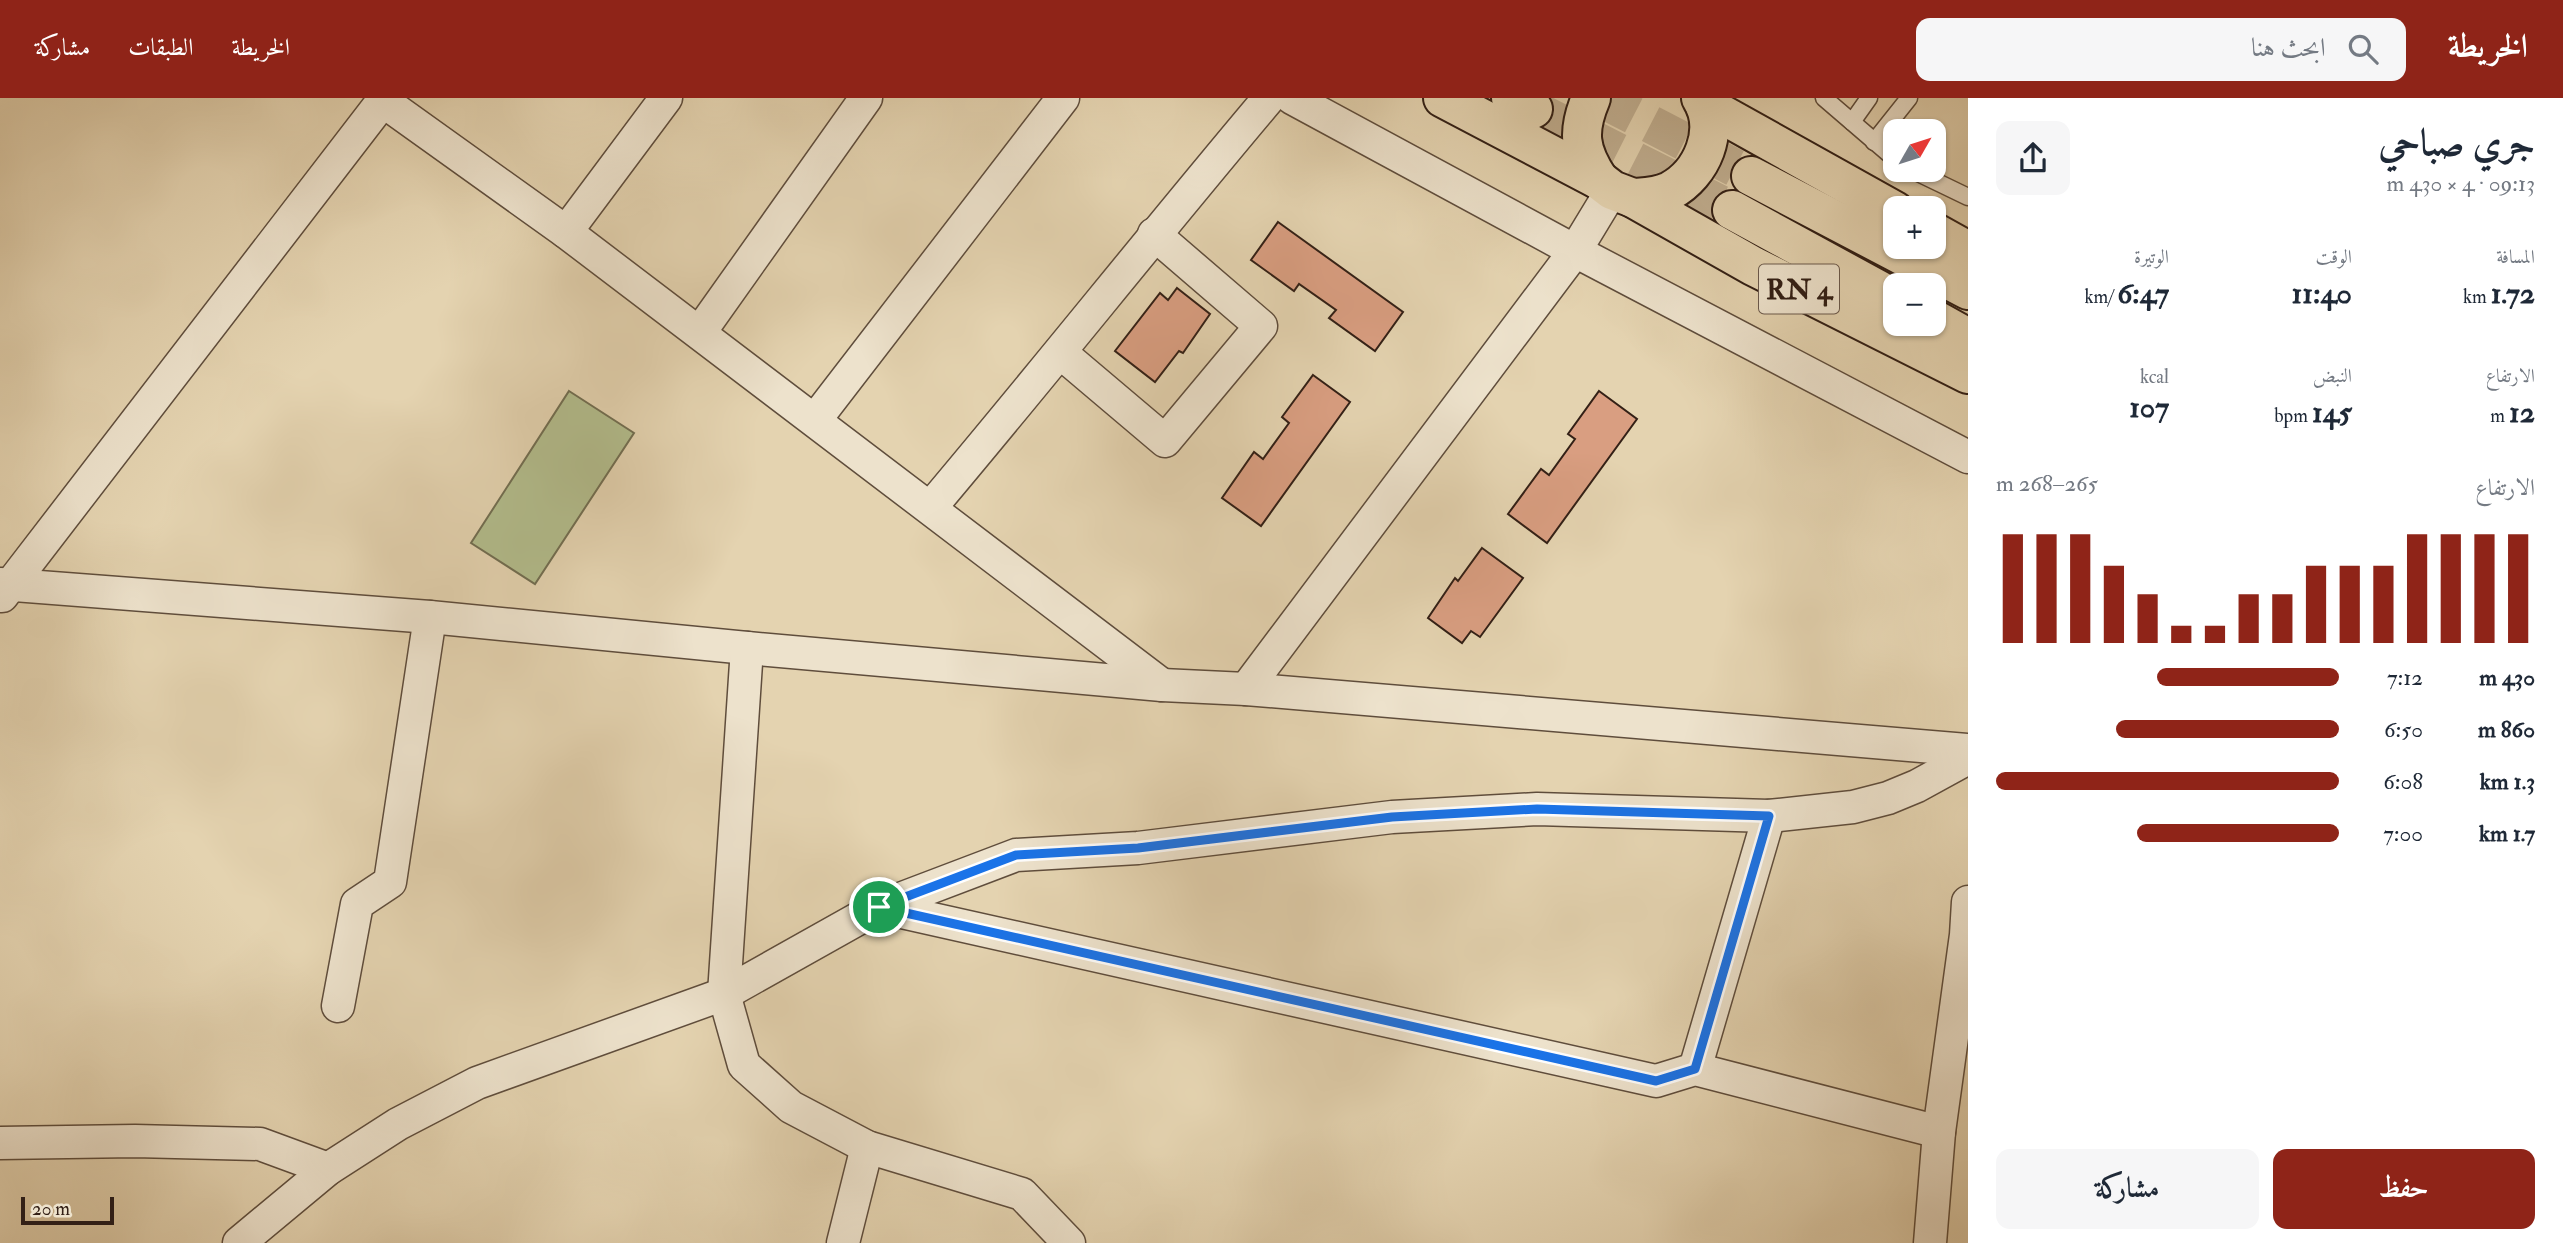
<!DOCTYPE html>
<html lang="ar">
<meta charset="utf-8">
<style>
body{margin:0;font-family:"IM FELL Double Pica",Amiri,serif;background:#f6f6f7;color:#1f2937;direction:rtl;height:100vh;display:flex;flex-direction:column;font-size:26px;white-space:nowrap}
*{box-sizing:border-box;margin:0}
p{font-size:23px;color:#747a83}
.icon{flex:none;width:38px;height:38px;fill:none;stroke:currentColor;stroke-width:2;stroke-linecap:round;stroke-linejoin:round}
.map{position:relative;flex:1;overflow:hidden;direction:ltr}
.details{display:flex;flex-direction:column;background:#fff;width:595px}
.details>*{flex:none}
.needle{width:46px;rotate:51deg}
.buttons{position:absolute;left:1883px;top:21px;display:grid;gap:14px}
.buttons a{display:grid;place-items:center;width:63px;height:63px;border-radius:14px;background:#fff;box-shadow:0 2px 5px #0004;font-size:35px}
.scale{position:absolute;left:21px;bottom:18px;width:93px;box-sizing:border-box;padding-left:7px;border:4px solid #332016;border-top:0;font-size:19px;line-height:24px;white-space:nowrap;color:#332016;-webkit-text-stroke:5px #ede2cc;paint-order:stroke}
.pin{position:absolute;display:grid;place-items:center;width:60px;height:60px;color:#fff;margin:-30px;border:4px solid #fff;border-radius:50%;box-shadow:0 2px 7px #0007}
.round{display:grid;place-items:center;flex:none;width:74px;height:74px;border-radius:14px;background:#f6f6f7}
.head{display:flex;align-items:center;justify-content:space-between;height:119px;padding:0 28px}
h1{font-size:38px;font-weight:700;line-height:52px}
.figures{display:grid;grid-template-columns:repeat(3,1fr);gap:10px;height:119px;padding:7px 28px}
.figures div{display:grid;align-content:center}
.figures b{font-size:30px;font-weight:700}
.figures small{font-size:19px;font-weight:400}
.figures p{font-size:19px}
.chart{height:196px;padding:14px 28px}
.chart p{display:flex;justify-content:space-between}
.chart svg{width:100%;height:126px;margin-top:7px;stroke:#8f2418;stroke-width:6}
.button{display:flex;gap:14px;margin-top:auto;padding:14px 28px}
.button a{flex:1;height:80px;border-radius:14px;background:#8f2418;color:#fff;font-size:28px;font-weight:700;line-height:80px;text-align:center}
.button a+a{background:#f6f6f7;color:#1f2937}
ul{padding:0 28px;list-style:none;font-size:23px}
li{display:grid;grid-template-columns:112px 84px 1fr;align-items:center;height:52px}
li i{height:18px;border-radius:9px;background:#8f2418}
header{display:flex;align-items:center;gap:42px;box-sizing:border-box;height:98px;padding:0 35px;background:#8f2418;color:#fff}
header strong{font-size:33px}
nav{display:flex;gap:38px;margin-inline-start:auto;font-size:24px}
.search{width:490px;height:63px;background:#f6f6f7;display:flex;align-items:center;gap:18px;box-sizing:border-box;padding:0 24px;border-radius:14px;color:#747a83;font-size:26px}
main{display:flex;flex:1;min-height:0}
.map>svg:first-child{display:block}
.green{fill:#b2bc8c;stroke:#726e51;stroke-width:2}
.building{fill:#d99e81;stroke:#332016;stroke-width:2}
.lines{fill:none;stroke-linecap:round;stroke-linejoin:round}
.trunk-tunnel{stroke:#c1af91;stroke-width:38;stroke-dasharray:38 19;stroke-linecap:butt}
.service-casing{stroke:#5f4d3c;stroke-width:19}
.minor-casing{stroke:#5f4d3c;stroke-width:35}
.primary-casing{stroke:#332016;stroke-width:42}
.trunk-casing{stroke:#332016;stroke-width:42}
.service{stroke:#ede2cc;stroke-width:16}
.minor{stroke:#ede2cc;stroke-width:32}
.primary{stroke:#e4d3b0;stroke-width:38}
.trunk{stroke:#e4d3b0;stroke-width:38}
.route-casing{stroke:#fff;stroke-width:14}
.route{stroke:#1a73e8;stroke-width:9}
.labels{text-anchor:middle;stroke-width:6;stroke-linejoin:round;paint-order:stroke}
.shield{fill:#ede2cc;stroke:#6b5a4d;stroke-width:2}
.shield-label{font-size:28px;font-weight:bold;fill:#332016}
</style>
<header>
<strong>الخريطة</strong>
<div class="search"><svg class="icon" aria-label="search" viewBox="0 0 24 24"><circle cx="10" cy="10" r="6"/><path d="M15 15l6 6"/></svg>ابحث هنا</div>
<nav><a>الخريطة</a><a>الطبقات</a><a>مشاركة</a></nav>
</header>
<main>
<section class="details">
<div class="head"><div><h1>جري صباحي</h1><p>09:13 · 4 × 430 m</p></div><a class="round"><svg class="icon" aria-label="share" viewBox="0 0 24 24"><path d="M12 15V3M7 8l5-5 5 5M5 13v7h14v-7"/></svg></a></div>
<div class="figures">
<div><p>المسافة</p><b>1.72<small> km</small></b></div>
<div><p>الوقت</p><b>11:40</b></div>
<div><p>الوتيرة</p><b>6:47<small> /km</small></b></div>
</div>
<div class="figures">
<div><p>الارتفاع</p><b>12<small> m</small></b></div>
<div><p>النبض</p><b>145<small> bpm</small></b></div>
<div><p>kcal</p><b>107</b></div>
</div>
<div class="chart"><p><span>الارتفاع</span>265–268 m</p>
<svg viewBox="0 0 160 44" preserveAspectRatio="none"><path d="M5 44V6M15 44V6M25 44V6M35 44V17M45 44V27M55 44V38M65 44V38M75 44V27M85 44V27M95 44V17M105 44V17M115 44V17M125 44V6M135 44V6M145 44V6M155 44V6"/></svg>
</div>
<ul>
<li><b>430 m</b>7:12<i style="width:53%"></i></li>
<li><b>860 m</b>6:50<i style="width:65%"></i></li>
<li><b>1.3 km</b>6:08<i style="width:100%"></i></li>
<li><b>1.7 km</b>7:00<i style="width:59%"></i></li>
</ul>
<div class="button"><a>حفظ</a><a>مشاركة</a></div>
</section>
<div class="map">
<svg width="1968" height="1145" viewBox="0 0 1968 1145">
<rect width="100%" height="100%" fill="#e4d3b0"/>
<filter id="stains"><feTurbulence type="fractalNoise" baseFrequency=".00286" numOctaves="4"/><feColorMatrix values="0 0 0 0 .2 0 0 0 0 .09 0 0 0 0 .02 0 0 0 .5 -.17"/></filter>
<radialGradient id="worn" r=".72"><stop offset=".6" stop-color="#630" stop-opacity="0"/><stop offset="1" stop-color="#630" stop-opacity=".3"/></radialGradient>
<polygon class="green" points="569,293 634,335 535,486 471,445"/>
<g class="building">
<polygon points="1278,124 1403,214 1375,253 1329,220 1336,212 1299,186 1294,193 1251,162"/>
<polygon points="1177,190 1210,216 1183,255 1179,253 1155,284 1115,253 1160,195 1168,202"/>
<polygon points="1313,277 1350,304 1261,428 1222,400 1254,354 1263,361 1289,325 1282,319"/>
<polygon points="1599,293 1637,321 1547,445 1508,416 1541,371 1549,377 1575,341 1568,336"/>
<polygon points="1482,450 1523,480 1480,539 1471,533 1462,545 1428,520 1455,480 1458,483"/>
</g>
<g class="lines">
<g class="trunk-tunnel">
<polyline points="1600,0 1751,78"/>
<polyline points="1533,11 1732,112"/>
</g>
<defs>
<g id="service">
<polyline points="1824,0 1895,61"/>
<polyline points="1852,24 1869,0"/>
<polyline points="1874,44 1909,0"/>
<polyline points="1912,72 1968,99"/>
</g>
<g id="minor">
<polyline points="1292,0 1575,153 1968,359"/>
<polyline points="383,3 566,134 1162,587"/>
<polyline points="566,134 666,0"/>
<polyline points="700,234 866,0"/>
<polyline points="1061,255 1165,343 1261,228 1154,136"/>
<polyline points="815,322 1063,0"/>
<path d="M931,409c114,-135 224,-274 338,-409"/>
<polyline points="0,486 430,519 747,550 1162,587 1246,591 1968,652"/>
<polyline points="2,498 385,0"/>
<polyline points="747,550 724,896 744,967 791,1009 867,1049 1022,1096 1069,1145"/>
<polyline points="1246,591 1575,153 1612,92"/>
<polyline points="879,809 1656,983 1695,971 1939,1034"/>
<polyline points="338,908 357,806 390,784 430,519"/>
<polyline points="1695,971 1769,718"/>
<polyline points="0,1045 135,1043 260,1046 328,1071"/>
<polyline points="239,1145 328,1071 398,1026 477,985 724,896 879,809 1016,757 1138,750 1392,719 1537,711 1769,718 1853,709 1888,700 1917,688 1968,660"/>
<polyline points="843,1145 867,1049"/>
<polyline points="1930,1145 1939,1034 1966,837 1968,804"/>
</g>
<g id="primary">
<polyline points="1443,0 1599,82 1612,92 1633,100 1753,168 1968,276"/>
<path d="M1591,0c-14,33 -12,52 8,82"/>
<polyline points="1705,7 1895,113"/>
<path d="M1633,100c13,-1 25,-1 37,-7 32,-17 51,-61 31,-93"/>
<polyline points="1934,134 1968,153"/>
</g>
<g id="trunk">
<polyline points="1511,0 1533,11"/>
<polyline points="1751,78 1968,192"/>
<polyline points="1732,112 1895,201"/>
<polyline points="1934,221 1968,240"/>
</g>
</defs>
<use href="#service" class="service-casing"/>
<use href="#minor" class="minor-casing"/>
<use href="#primary" class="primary-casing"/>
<use href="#trunk" class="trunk-casing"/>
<use href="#service" class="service"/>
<use href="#minor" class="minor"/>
<use href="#primary" class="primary"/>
<use href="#trunk" class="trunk"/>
</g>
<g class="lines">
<defs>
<polygon id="route" points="1537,711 1769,718 1695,971 1656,983 879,809 1016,757 1138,750 1392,719"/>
</defs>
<use href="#route" class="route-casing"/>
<use href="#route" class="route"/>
</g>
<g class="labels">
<rect class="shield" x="1759" y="166.5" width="80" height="49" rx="5"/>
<g class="shield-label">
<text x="1799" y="201">RN 4</text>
</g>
</g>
<rect width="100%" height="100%" filter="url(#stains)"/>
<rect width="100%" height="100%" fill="url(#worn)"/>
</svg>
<div class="buttons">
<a><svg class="needle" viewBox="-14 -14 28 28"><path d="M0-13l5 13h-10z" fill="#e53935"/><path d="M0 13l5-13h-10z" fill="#747a83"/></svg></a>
<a>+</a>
<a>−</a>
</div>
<div class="scale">20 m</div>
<div class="pin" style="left:879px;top:809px;background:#1e9e55"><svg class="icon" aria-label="arrive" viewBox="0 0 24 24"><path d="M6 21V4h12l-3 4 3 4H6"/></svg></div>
</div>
</main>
